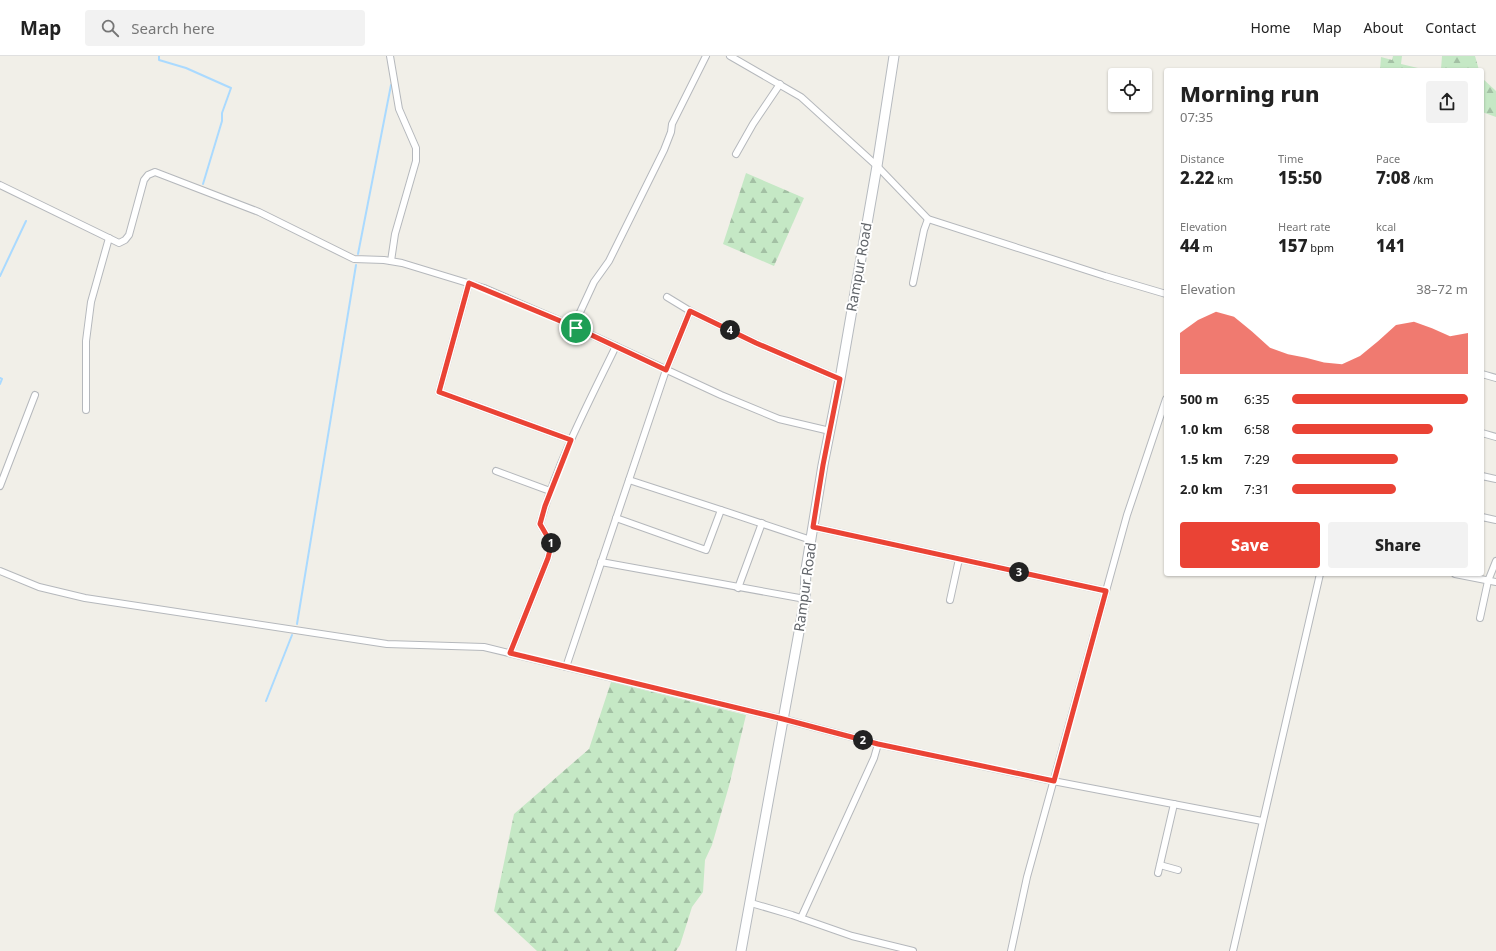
<!DOCTYPE html>
<meta charset="utf-8">
<style>
body{margin:0;font-family:"Noto Sans",sans-serif;background:#f2f2f2;color:#222;height:100vh;display:flex;flex-direction:column;font-size:15px;white-space:nowrap}
*{box-sizing:border-box;margin:0}
p{font-size:13px;color:#767676}
.icon{flex:none;width:22px;height:22px;fill:none;stroke:currentColor;stroke-width:2;stroke-linecap:round;stroke-linejoin:round}
.map{position:relative;flex:1;overflow:hidden}
.drawer{position:absolute;left:1164px;top:12px;width:320px;height:508px;display:flex;flex-direction:column;background:#fff;border-radius:4px;box-shadow:0 1px 3px #0004}
.drawer>*{flex:none}
.controls{position:absolute;left:1108px;top:12px;display:grid;gap:8px}
.controls a{display:grid;place-items:center;width:44px;height:44px;border-radius:4px;background:#fff;box-shadow:0 1px 3px #0004;font-size:20px}
.pin{position:absolute;display:grid;place-items:center;width:34px;height:34px;color:#fff;margin:-17px;border:2px solid #fff;border-radius:50%;box-shadow:0 1px 4px #0007}
.km{position:absolute;width:20px;height:20px;margin:-10px;border-radius:50%;background:#222;color:#fff;font-size:11px;line-height:20px;text-align:center}
.round{display:grid;place-items:center;flex:none;width:42px;height:42px;border-radius:4px;background:#f2f2f2}
.summary{display:flex;align-items:center;justify-content:space-between;height:68px;padding:0 16px}
h1{font-size:22px;font-weight:800;line-height:30px}
.stats{display:grid;grid-template-columns:repeat(3,1fr);gap:6px;height:68px;padding:4px 16px}
.stats div{display:grid;align-content:center}
.stats b{font-size:17px;font-weight:800}
.stats small{font-size:11px;font-weight:400}
.stats p{font-size:11px}
.chart{height:112px;padding:8px 16px}
.chart p{display:flex;justify-content:space-between}
.chart svg{width:100%;height:72px;margin-top:4px;fill:#ea4335;opacity:.7}
.action{display:flex;gap:8px;margin-top:auto;padding:8px 16px}
.action a{flex:1;height:46px;border-radius:4px;background:#ea4335;color:#fff;font-size:16px;font-weight:800;line-height:46px;text-align:center}
.action a+a{background:#f2f2f2;color:#222}
ul{padding:0 16px;list-style:none;font-size:13px}
li{display:grid;grid-template-columns:64px 48px 1fr;align-items:center;height:30px}
li i{height:10px;border-radius:5px;background:#ea4335}
header{display:flex;align-items:center;gap:24px;box-sizing:border-box;height:56px;padding:0 20px;background:#fff;border-bottom:1px solid #e0e0e0}
header strong{font-size:19px}
nav{display:flex;gap:22px;margin-inline-start:auto;font-size:14px}
.search{width:280px;height:36px;background:#f2f2f2;display:flex;align-items:center;gap:10px;box-sizing:border-box;padding:0 14px;border-radius:4px;color:#767676;font-size:15px}
.map>svg:first-child{display:block}
.forest{fill:url(#forest-firs)}
.lines{fill:none;stroke-linecap:round;stroke-linejoin:round}
.stream{stroke:#aadaff;stroke-width:2}
.street-casing{stroke:#b5b8bc;stroke-width:8}
.secondary-casing{stroke:#b6babf;stroke-width:11}
.street{stroke:#fff;stroke-width:6}
.secondary{stroke:#fff;stroke-width:9}
.route-casing{stroke:#fff;stroke-width:8}
.route{stroke:#ea4335;stroke-width:5}
.labels{text-anchor:middle;stroke-width:4;stroke-linejoin:round;paint-order:stroke}
.street-label{font-size:14px;fill:#5f6368;stroke:#fff}
</style>
<header>
<strong>Map</strong>
<div class="search"><svg class="icon" aria-label="search" viewBox="0 0 24 24"><circle cx="10" cy="10" r="6"/><path d="M15 15l6 6"/></svg>Search here</div>
<nav><a>Home</a><a>Map</a><a>About</a><a>Contact</a></nav>
</header>
<div class="map">
<svg width="1496" height="895" viewBox="0 0 1496 895">
<defs>
<pattern id="forest-firs" width="22" height="20" patternUnits="userSpaceOnUse"><rect width="22" height="20" fill="#c5e8c5"/><path d="M5 1l3.5 6h-7zM16 11l3.5 6h-7z" fill="#a3c0a4"/></pattern>
</defs>
<rect width="100%" height="100%" fill="#f1efe8"/>
<g class="forest">
<polygon points="1393,0 1402,0 1401,8 1418,12 1441,13 1442,0 1475,0 1479,14 1380,14 1381,1 1392,4"/>
<polygon points="1482,22 1496,35 1496,61 1482,56"/>
<polygon points="746,117 804,142 774,210 723,188"/>
<polygon points="611,626 746,659 729,730 712,789 705,804 703,836 692,851 680,889 676,895 537,895 494,855 514,758 589,693"/>
</g>
<g class="lines">
<g class="stream">
<polyline points="159,0 159,4 186,12 231,32 222,57 222,65 203,128"/>
<polyline points="358,198 391,29"/>
<polyline points="0,220 26,165"/>
<polyline points="0,322 2,323 0,328"/>
<polyline points="297,568 356,209"/>
<polyline points="266,645 292,579"/>
</g>
<defs>
<g id="street">
<polyline points="390,0 399,53 416,92 416,105 395,178 391,205"/>
<polyline points="730,0 801,41 877,110 928,163 1105,220 1166,238"/>
<polyline points="736,98 753,68 780,28"/>
<polyline points="0,129 119,187 125,184 129,179 144,124 148,119 155,116 259,156 354,203 384,204 402,207 484,232 570,269 721,339 779,363 830,375"/>
<polyline points="469,227 439,336 571,384"/>
<polyline points="913,227 924,174 928,163"/>
<polyline points="667,241 690,255 756,287 840,323"/>
<polyline points="576,272 576,265 594,226 609,205 664,94 671,76 672,68 706,0"/>
<polyline points="1482,318 1496,322"/>
<polyline points="86,354 86,285 91,246 109,182"/>
<polyline points="1482,377 1496,381"/>
<polyline points="496,415 550,435"/>
<polyline points="1482,420 1496,423"/>
<polyline points="629,424 721,454"/>
<polyline points="0,430 35,339"/>
<polyline points="1482,461 1496,464"/>
<polyline points="616,462 706,494 721,454 811,484"/>
<polyline points="813,471 1106,535"/>
<polyline points="601,506 805,543"/>
<polyline points="0,515 39,531 85,542 387,588 484,591 783,663 878,688 1053,725 1262,765"/>
<polyline points="1455,518 1496,526"/>
<polyline points="738,532 762,467"/>
<polyline points="950,544 959,503"/>
<polyline points="1480,562 1488,525 1496,505"/>
<path d="M510,597l38,-95c5,-16 0,-20 -8,-34 17,-62 48,-120 76,-178"/>
<polyline points="566,611 666,314 690,255"/>
<polyline points="1160,809 1178,814"/>
<polyline points="1158,817 1174,748"/>
<polyline points="751,847 792,859 852,880 913,895"/>
<polyline points="801,862 874,702 878,688"/>
<polyline points="1011,895 1027,821 1127,459 1166,343"/>
<polyline points="1233,895 1320,518"/>
</g>
<polyline id="secondary" points="741,895 805,543 806,513 823,409 840,323 877,110 894,0"/>
</defs>
<use href="#street" class="street-casing"/>
<use href="#secondary" class="secondary-casing"/>
<use href="#street" class="street"/>
<use href="#secondary" class="secondary"/>
</g>
<g class="lines">
<defs>
<path id="route" d="M469,227l101,42 96,45 24,-59 66,32 84,36 -17,86 -10,62 293,64 -52,190 -176,-37 -95,-25 -273,-66 38,-95c5,-16 0,-20 -8,-34l5,-18 26,-66 -132,-48z"/>
</defs>
<use href="#route" class="route-casing"/>
<use href="#route" class="route"/>
</g>
<g class="labels">
<g class="street-label">
<text transform="translate(859 211) rotate(-80)" y="5">Rampur Road</text>
<text transform="translate(805 531) rotate(-82)" y="5">Rampur Road</text>
</g>
</g>
</svg>
<div class="controls">
<a><svg class="icon" aria-label="locate" viewBox="0 0 24 24"><circle cx="12" cy="12" r="6"/><path d="M12 2v4M12 18v4M2 12h4M18 12h4"/></svg></a>
</div>
<div class="pin" style="left:576px;top:272px;background:#1e9e55"><svg class="icon" aria-label="arrive" viewBox="0 0 24 24"><path d="M6 21V4h12l-3 4 3 4H6"/></svg></div>
<b class="km" style="left:551px;top:487px">1</b>
<b class="km" style="left:863px;top:684px">2</b>
<b class="km" style="left:1019px;top:516px">3</b>
<b class="km" style="left:730px;top:274px">4</b>
<section class="drawer">
<div class="summary"><div><h1>Morning run</h1><p>07:35</p></div><a class="round"><svg class="icon" aria-label="share" viewBox="0 0 24 24"><path d="M12 15V3M7 8l5-5 5 5M5 13v7h14v-7"/></svg></a></div>
<div class="stats">
<div><p>Distance</p><b>2.22<small> km</small></b></div>
<div><p>Time</p><b>15:50</b></div>
<div><p>Pace</p><b>7:08<small> /km</small></b></div>
</div>
<div class="stats">
<div><p>Elevation</p><b>44<small> m</small></b></div>
<div><p>Heart rate</p><b>157<small> bpm</small></b></div>
<div><p>kcal</p><b>141</b></div>
</div>
<div class="chart"><p><span>Elevation</span>38–72 m</p>
<svg viewBox="0 0 160 44" preserveAspectRatio="none"><path d="M0 44V19L10 11L20 6L30 9L40 18L50 28L60 32L70 34L80 37L90 38L100 33L110 24L120 14L130 12L140 16L150 21L160 19V44z"/></svg>
</div>
<ul>
<li><b>500 m</b>6:35<i style="width:100%"></i></li>
<li><b>1.0 km</b>6:58<i style="width:80%"></i></li>
<li><b>1.5 km</b>7:29<i style="width:60%"></i></li>
<li><b>2.0 km</b>7:31<i style="width:59%"></i></li>
</ul>
<div class="action"><a>Save</a><a>Share</a></div>
</section>
</div>
